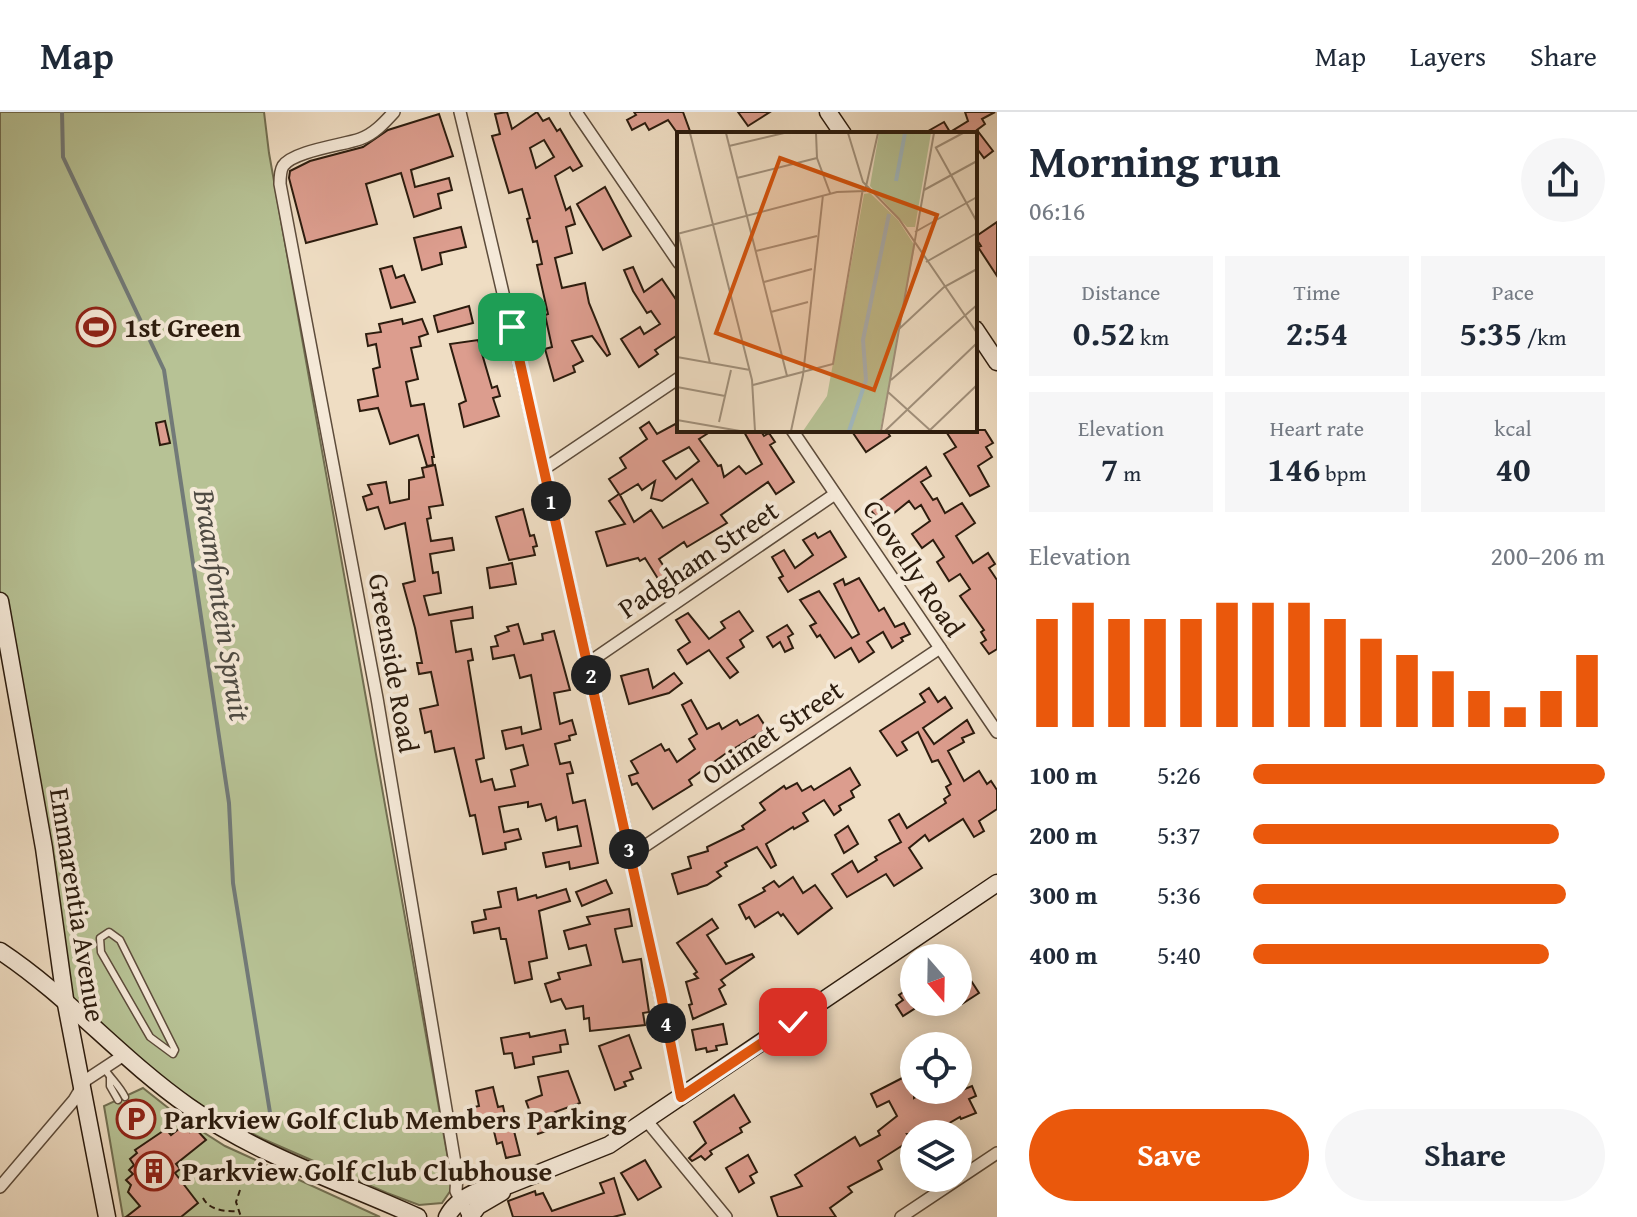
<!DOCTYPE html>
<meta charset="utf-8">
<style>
body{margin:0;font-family:"Gentium Book Plus",serif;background:#f6f6f7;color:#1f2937;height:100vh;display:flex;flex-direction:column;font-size:30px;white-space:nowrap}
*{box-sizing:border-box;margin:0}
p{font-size:26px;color:#747a83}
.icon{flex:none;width:44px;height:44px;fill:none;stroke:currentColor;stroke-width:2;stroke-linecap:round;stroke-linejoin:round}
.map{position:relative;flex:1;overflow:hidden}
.side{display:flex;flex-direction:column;background:#fff;width:640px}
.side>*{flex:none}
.needle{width:52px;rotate:160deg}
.buttons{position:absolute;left:900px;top:832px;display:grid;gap:16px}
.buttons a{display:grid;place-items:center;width:72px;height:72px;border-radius:50%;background:#fff;box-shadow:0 4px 20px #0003;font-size:40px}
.pin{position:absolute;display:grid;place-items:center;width:68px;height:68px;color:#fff;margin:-34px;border-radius:16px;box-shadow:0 4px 12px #0006}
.km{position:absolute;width:40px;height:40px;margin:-20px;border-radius:50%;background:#222;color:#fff;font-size:22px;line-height:40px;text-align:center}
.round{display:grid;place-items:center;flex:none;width:84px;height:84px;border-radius:42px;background:#f6f6f7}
.overview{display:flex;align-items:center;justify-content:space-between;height:136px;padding:0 32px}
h1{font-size:44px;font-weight:700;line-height:60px}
.figures{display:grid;grid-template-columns:repeat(3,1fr);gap:12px;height:136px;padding:8px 32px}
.figures div{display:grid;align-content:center;border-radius:0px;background:#f6f6f7;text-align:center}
.figures b{font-size:34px;font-weight:700}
.figures small{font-size:22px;font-weight:400}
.figures p{font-size:22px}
.chart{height:224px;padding:16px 32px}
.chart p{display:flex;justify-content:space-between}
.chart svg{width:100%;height:144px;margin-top:8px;stroke:#ea580c;stroke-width:6}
.action{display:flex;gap:16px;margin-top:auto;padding:16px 32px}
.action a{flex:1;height:92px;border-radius:48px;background:#ea580c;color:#fff;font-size:32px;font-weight:700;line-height:92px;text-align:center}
.action a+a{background:#f6f6f7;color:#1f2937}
ul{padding:0 32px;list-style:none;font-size:26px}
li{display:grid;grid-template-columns:128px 96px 1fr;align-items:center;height:60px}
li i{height:20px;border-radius:10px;background:#ea580c}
header{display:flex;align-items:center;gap:48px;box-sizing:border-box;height:112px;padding:0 40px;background:#fff;border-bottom:2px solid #e0e1e3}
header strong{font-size:38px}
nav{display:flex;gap:44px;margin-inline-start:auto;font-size:28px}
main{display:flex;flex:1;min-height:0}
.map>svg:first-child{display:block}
.green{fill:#b7c295;stroke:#726f52;stroke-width:2}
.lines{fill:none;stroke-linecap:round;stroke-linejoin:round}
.stream{stroke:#727a78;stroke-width:4}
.building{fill:#dc9d8e;stroke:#2c1c0e;stroke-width:2;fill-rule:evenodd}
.lane-casing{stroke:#5d4c3b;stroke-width:9}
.street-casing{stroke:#5d4c3b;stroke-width:14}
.secondary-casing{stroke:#2c1c0e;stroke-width:19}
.path{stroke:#2c1c0e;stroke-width:2;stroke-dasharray:6 4;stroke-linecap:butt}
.lane{stroke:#f5e9d8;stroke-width:6}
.street{stroke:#f5e9d8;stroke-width:11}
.secondary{stroke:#f5e9d8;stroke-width:16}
.route-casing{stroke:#fff;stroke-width:16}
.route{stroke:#ea580c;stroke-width:10}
.labels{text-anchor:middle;stroke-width:8;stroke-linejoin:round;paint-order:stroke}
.poi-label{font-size:28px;font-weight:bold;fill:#2c1c0e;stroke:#f5e9d8;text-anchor:start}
.street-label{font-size:28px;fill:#2c1c0e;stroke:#f5e9d8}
.water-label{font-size:30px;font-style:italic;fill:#4f4b43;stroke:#f5e9d8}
.inset-river{fill:none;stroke:#a0b8bf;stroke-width:4}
.inset-road{fill:none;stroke:#a1907b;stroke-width:2}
.view{fill:#d5530c;fill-opacity:0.15;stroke:#d5530c;stroke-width:4}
.inset-edge{fill:none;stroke:#2c1c0e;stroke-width:4}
</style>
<header>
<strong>Map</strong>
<nav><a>Map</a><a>Layers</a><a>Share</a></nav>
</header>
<main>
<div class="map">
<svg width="997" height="1105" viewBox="0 0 997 1105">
<rect width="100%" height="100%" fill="#efddc3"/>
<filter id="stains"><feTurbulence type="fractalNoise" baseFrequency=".0025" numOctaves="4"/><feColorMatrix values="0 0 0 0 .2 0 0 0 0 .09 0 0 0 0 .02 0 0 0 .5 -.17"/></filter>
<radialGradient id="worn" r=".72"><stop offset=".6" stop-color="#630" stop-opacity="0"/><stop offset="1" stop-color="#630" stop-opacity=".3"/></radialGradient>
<g class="green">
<polygon points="0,0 264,0 269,41 453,1075 442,1091 419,1093 387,1081 263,1027 210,1000 133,945 65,887 0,501"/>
<polygon points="143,976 181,1006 225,1034 380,1105 123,1105 104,994"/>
</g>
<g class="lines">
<polyline class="stream" points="62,0 63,45 164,258 229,691 233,771 272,1013"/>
</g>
<g class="building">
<path d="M507,0l5,17 25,-17 6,9 6,-3 8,13 3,-2 22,37 -9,5 -3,-4 -15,9 11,34 4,-3 5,17 -9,3 6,26 -17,5 7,30 23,-5 4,20 21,51 -3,2 -15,-20 -20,5 11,20 -10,5 2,6 -21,9 -9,-32 7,-2 -7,-32 3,-1 -11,-49 5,-1 -5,-23 -4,1 -6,-23 3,-1 -8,-29 -13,4 -17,-57 8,-2 -5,-20zM544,28l10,17 -18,11 -6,-20z"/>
<polygon points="634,0 683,0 691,22 678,22 668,8 649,18 645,11 632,18 627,8 636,3"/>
<polygon points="738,0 770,0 748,14"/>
<polygon points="965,0 995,0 982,7 985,12 977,18 993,39 984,46 975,34 975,22 923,22 944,10 950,20 968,9"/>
<polygon points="439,2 453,44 411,58 415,75 449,66 452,78 438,82 441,96 414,105 401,61 366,72 377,112 306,131 289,66 290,59 310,49 363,35 388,18"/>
<polygon points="605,75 631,124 603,138 577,92"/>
<polygon points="997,110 997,164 978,135 981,134 975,125"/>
<polygon points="461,115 466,135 440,141 442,152 422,158 414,126"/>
<polygon points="392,154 396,166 404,163 415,190 391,196 380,157"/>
<polygon points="633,155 644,180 662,167 679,192 679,222 655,238 658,242 639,255 621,227 640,215 644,222 660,212 651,199 647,201 633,179 624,158"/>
<polygon points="469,194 473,211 438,220 434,204"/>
<polygon points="402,207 403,212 422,207 428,222 419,225 421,234 411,236 418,267 406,270 411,294 424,292 434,345 432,345 433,353 427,354 418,323 390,332 378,296 360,299 358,288 378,284 373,257 380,255 376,232 368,234 366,222 381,220 379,212"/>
<polygon points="478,228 492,276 497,274 500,284 493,286 499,304 464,315 459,292 466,289 450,232"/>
<polygon points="165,309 170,331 160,333 156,311"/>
<path d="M649,310l8,12 22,-12v8h34l-14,9 19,27 3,-1 3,12 15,-11 7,8 16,-10 -19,-34h17l4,6 5,-3 6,9 -5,3 24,37 -18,12 -8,-12 -47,33 6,8 -40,24 -3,-5 -25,17 11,17 -10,6 -15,-24 -5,3 -2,-3 -31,8 -11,-34 29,-8 -16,-23 10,-7 -10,-15 17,-11 -6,-10 27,-19 -7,-11zM689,335l10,14 -23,18 -13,-18zM692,367l16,24 -45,25 -12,-18 -17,12 -14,-27 18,-11 4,6 13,-9 -4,17 11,3z"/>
<polygon points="851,318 886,318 890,324 866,340"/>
<polygon points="945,318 985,318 993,331 986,335 992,345 978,354 989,374 970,384 944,342 956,335"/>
<polygon points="435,353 443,393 429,395 431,406 427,407 431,429 452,426 454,438 430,442 433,461 438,460 441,481 424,484 429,503 472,495 473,506 451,509 456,540 471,537 473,548 468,549 484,646 476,648 481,670 492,667 495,678 515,674 511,658 528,653 523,633 506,637 502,619 521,615 522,622 541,617 531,563 520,566 514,543 493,547 491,535 498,534 495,524 509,519 507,515 518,512 524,532 543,528 542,522 554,519 570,578 554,581 560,612 572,608 576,622 569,624 570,628 555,632 560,652 570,650 573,661 567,662 573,691 585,688 598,751 570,757 569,750 546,755 543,741 581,734 577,714 558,718 556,705 546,709 541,692 528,695 528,690 499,695 504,720 518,717 521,727 505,731 506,737 483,742 475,703 470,704 454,636 435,640 431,619 425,621 420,597 438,593 431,560 419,562 417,551 422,551 415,516 403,472 415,469 405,411 385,417 378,395 367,398 363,385 372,382 368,373 386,370 390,391 409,387 409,368 424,365 422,356"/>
<polygon points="926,355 931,364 921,370 933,388 937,386 945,401 962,391 975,411 956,424 973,451 988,441 995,452 989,456 997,468 997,537 989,542 981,531 986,528 981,520 984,518 960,484 970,477 960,462 949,469 937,450 944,445 933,428 922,436 912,422 930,409 921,393 915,397 909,389 888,406 884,400 877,406 869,396"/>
<polygon points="523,397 530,424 534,423 537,434 533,435 535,443 509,448 496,405"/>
<polygon points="830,419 846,445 788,480 779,466 783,464 772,445 784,438 795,456 813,443 803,428 815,421 818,426"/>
<polygon points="512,451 516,472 490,476 487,456"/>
<polygon points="859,466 879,499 884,496 895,515 904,511 910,522 901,526 903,529 892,536 883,520 867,530 874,540 859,550 851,536 835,546 820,523 817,525 810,514 816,511 800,488 819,479 852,526 859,522 834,472 843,467 845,473"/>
<polygon points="739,499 753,519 740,528 744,535 727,546 738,560 730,566 709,538 687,552 678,538 690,530 676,508 688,501 709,527 725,516 721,510"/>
<polygon points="787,513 793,522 788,525 793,536 785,540 780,530 773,535 767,525"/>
<polygon points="648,557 653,576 674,561 682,571 669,581 629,592 621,564"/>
<polygon points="929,576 938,590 945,585 952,596 923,616 934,632 967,608 974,621 962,626 964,630 948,639 964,669 979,659 987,672 991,669 997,678 997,697 979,709 984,719 974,725 963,707 929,729 925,723 909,736 922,756 894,774 886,762 847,785 832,762 852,749 858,760 877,748 875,745 901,730 889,708 899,702 907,716 946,691 944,687 950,683 946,675 951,672 938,648 932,650 918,620 902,630 907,638 897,644 880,619 925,590 920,582"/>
<polygon points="691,588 707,617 719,611 722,617 737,608 740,613 758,603 767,617 725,642 689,668 692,673 653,697 637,671 632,673 629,664 638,661 631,649 661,632 665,639 669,637 677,650 695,637 689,627 697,622 682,593"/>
<polygon points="850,656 860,673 851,679 854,685 839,694 841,698 834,703 824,688 803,701 808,709 794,717 793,715 766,732 776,753 771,756 757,735 725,751 727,754 717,760 721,764 707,773 678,782 672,762 691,756 688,745 708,739 707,735 744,717 742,714 765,698 760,691 784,674 786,677 797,671 802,679 811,674 814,678"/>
<polygon points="848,714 858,732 844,741 835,723"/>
<polygon points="793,765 803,781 815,773 832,796 798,822 783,802 781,804 778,800 755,815 749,805 746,807 739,793 765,779 763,776 774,769 779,775"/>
<polygon points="606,768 612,781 582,794 576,780"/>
<polygon points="516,776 518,788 536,783 537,786 566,777 570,789 539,799 547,846 529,850 532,867 515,871 506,827 501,827 499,816 474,821 472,810 486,807 484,798 501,795 498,780"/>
<polygon points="629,797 632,814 615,817 616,822 623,850 641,847 649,900 643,901 645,913 590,919 589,906 584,907 583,894 566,897 561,887 551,890 545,872 560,867 558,861 591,853 586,833 569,837 564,819 590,812 587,805"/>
<polygon points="712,807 718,816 707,823 726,852 752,842 754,845 721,868 725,873 719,877 726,892 693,907 689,893 692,892 686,870 698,866 694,862 697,860 677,831"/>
<polygon points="968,864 979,881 962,892 958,887 958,870"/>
<polygon points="914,873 914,890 925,890 903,904 896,893 903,888 899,883"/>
<polygon points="723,912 727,932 716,934 717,938 707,940 706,936 696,938 692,918"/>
<polygon points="565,918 568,932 560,933 561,940 533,945 534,952 515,956 512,941 504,942 501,926 529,921 530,925"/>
<polygon points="629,923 641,956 630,960 633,967 624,970 626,974 615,978 599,934"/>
<polygon points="568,959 580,991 555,1000 557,1004 551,1006 555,1016 538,1022 526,989 542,983 538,965"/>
<polygon points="914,960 914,986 928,978 935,978 940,987 972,974 976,984 969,987 976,1001 961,1007 960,1005 939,1017 937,1014 923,1022 907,1022 911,1028 878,1049 882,1057 848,1075 852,1080 830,1096 836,1105 778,1105 771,1085 802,1074 795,1063 855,1025 860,1034 880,1023 878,1019 897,1004 889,989 877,995 871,982"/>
<polygon points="493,975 498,995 503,994 507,1012 512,1011 520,1043 506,1046 502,1030 497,1032 492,1011 474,1015 470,996 479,994 476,979"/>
<polygon points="734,983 750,1010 740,1016 742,1020 710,1039 712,1042 705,1048 701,1044 692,1049 689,1046 706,1031 694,1010"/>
<polygon points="185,1012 190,1020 195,1016 206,1028 176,1052 180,1057 175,1061 198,1091 181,1105 126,1105 140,1094 128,1080 131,1073 126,1068 133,1062 129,1058 134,1053 130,1047 137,1041 135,1038 166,1017 171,1023"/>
<polygon points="748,1043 757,1060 750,1064 754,1071 739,1080 726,1056"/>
<polygon points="645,1048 661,1075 638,1088 621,1061"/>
<polygon points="614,1066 625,1102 613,1105 513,1105 508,1089 535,1079 536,1083 543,1081 552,1099 604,1081 600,1071"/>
</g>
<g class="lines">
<defs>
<g id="lane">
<polygon points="109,820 120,828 175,938 173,942 150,925 101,840 100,826"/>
<path d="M104,956c7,11 15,17 21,29"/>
<polyline points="110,966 110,974 118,988"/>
</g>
<g id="street">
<path d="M394,0c-10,11 -20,22 -34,27 -17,6 -67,12 -77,27 -3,5 -3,12 -3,18l97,514 80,477 -1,16 13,26"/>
<path d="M460,0c36,147 69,294 103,442 41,180 82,361 118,543"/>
<polyline points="576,0 679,151"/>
<polyline points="792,318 997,620"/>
<polyline points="544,357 679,266"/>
<polyline points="588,551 835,382"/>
<polyline points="630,744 940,536"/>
<polyline points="646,1008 726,1105"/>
<polyline points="0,1075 74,988 86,968 124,943"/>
<polyline points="901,1105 997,1041"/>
</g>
<g id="secondary">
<polyline points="828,0 843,22"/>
<polyline points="975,217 997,250"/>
<polyline points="0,489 44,736 65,887 107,1105"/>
<path d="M0,839c68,45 121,108 188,155 69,49 153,76 230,111"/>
<path d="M447,1105c10,-20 40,-33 62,-32l100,-40 388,-262"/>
<polyline points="470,1105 478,1094 502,1080"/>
</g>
</defs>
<use href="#lane" class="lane-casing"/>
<use href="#street" class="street-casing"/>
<use href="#secondary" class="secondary-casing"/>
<g class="path">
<polyline points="240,1078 236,1090 241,1105"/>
<path d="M203,1086c6,12 22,14 35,13"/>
</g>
<use href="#lane" class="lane"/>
<use href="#street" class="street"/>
<use href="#secondary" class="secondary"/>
</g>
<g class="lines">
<defs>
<polyline id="route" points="512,215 660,878 681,985 793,910"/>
</defs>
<use href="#route" class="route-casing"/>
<use href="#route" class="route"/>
</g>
<defs>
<symbol id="stadium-ring" viewBox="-11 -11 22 22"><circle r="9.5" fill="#f5e9d8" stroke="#8f2418" stroke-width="1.5"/><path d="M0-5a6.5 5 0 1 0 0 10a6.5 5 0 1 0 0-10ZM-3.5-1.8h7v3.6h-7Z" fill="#8f2418"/></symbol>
<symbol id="parking-ring" viewBox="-11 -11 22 22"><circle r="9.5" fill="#f5e9d8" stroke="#8f2418" stroke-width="1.5"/><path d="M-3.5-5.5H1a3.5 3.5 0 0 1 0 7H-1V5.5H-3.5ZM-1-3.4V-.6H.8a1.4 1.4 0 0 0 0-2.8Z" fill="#8f2418"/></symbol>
<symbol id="building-ring" viewBox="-11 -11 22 22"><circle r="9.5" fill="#f5e9d8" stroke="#8f2418" stroke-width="1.5"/><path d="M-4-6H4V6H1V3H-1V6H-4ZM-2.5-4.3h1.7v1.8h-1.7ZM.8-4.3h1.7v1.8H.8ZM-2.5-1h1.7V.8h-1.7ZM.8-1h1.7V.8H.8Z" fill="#8f2418"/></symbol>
</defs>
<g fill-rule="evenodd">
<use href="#stadium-ring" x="74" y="193" width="44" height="44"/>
<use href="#parking-ring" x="114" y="985" width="44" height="44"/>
<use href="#building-ring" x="132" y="1037" width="44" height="44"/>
</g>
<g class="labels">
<g class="poi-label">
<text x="124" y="225">1st Green</text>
<text x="164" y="1017">Parkview Golf Club Members Parking</text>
<text x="182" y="1069">Parkview Golf Club Clubhouse</text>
</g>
<g class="street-label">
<text transform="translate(698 447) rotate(-34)" y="10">Padgham Street</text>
<text transform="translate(914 456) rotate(56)" y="10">Clovelly Road</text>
<text transform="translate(394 551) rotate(80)" y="10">Greenside Road</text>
<text transform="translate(772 620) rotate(-34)" y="10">Ouimet Street</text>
<text transform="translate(78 793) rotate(81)" y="10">Emmarentia Avenue</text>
</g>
<g class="water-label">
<text transform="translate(222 493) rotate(81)" y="10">Braamfontein Spruit</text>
</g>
</g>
<g transform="translate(677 20)">
<rect width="300" height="300" fill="#efddc3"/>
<path d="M202,1h52l-16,94h-8l-37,-41zM193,61l28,27 17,26 -35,185h-77l24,-35 37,-202z" fill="#b7c295"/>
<path class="inset-river" d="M219,49l9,-48M172,299l17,-51 -3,-40 26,-126"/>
<path class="inset-road" d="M13,1l62,247 3,51M49,1l61,243M139,1l1,25 13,35M171,1l15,49 36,37 78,114M52,14l55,-13M258,16l28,-15M259,16l41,74M60,46l80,-20M247,58l53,-29M1,100l32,131M238,100l62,-35M0,102l160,-42 28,-1 13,-58M79,119l61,-15M249,130l51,-29M87,150l48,-13M94,180l37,-10M222,197l45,-42 33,-18M0,225l73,13M214,248l86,-75M76,253l80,-21 30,-176M0,255l48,9M211,260l43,39M0,288l63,11M42,290l12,-52M114,299l12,-56 20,-180M204,299l53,-298M208,299l92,-88M252,299l48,-46"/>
<path class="view" d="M103,26l157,57 -63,175 -158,-57z"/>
<rect width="300" height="300" class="inset-edge"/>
</g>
<rect width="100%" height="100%" filter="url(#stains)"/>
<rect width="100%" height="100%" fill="url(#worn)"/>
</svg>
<div class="buttons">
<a><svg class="needle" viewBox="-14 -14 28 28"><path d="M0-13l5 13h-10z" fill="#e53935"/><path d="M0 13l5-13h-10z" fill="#747a83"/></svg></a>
<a><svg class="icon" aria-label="locate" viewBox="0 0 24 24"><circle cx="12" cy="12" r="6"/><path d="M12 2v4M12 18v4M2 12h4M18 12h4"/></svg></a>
<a><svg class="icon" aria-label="layers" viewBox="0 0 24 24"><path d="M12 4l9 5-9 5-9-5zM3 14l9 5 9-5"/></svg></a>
</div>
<div class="pin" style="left:512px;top:215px;background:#1e9e55"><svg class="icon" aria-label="arrive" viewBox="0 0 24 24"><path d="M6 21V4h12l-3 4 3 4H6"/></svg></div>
<div class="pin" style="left:793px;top:910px;background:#d93025"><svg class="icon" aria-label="check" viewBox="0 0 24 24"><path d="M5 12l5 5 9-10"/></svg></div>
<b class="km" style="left:551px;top:389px">1</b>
<b class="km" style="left:591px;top:563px">2</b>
<b class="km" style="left:629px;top:737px">3</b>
<b class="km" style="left:666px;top:911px">4</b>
</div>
<section class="side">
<div class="overview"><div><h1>Morning run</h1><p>06:16</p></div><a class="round"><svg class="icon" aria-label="share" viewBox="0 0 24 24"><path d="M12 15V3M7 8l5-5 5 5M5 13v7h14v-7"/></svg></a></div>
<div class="figures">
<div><p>Distance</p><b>0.52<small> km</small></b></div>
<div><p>Time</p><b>2:54</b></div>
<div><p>Pace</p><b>5:35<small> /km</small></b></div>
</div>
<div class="figures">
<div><p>Elevation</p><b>7<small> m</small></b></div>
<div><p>Heart rate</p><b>146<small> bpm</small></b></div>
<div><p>kcal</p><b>40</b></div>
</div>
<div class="chart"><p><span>Elevation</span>200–206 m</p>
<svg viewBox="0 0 160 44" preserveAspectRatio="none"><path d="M5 44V11M15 44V6M25 44V11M35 44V11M45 44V11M55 44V6M65 44V6M75 44V6M85 44V11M95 44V17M105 44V22M115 44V27M125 44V33M135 44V38M145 44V33M155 44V22"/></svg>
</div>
<ul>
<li><b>100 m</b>5:26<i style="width:100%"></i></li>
<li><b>200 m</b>5:37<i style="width:87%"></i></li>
<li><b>300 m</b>5:36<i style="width:89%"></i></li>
<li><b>400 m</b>5:40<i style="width:84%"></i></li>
</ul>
<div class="action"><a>Save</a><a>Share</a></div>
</section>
</main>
